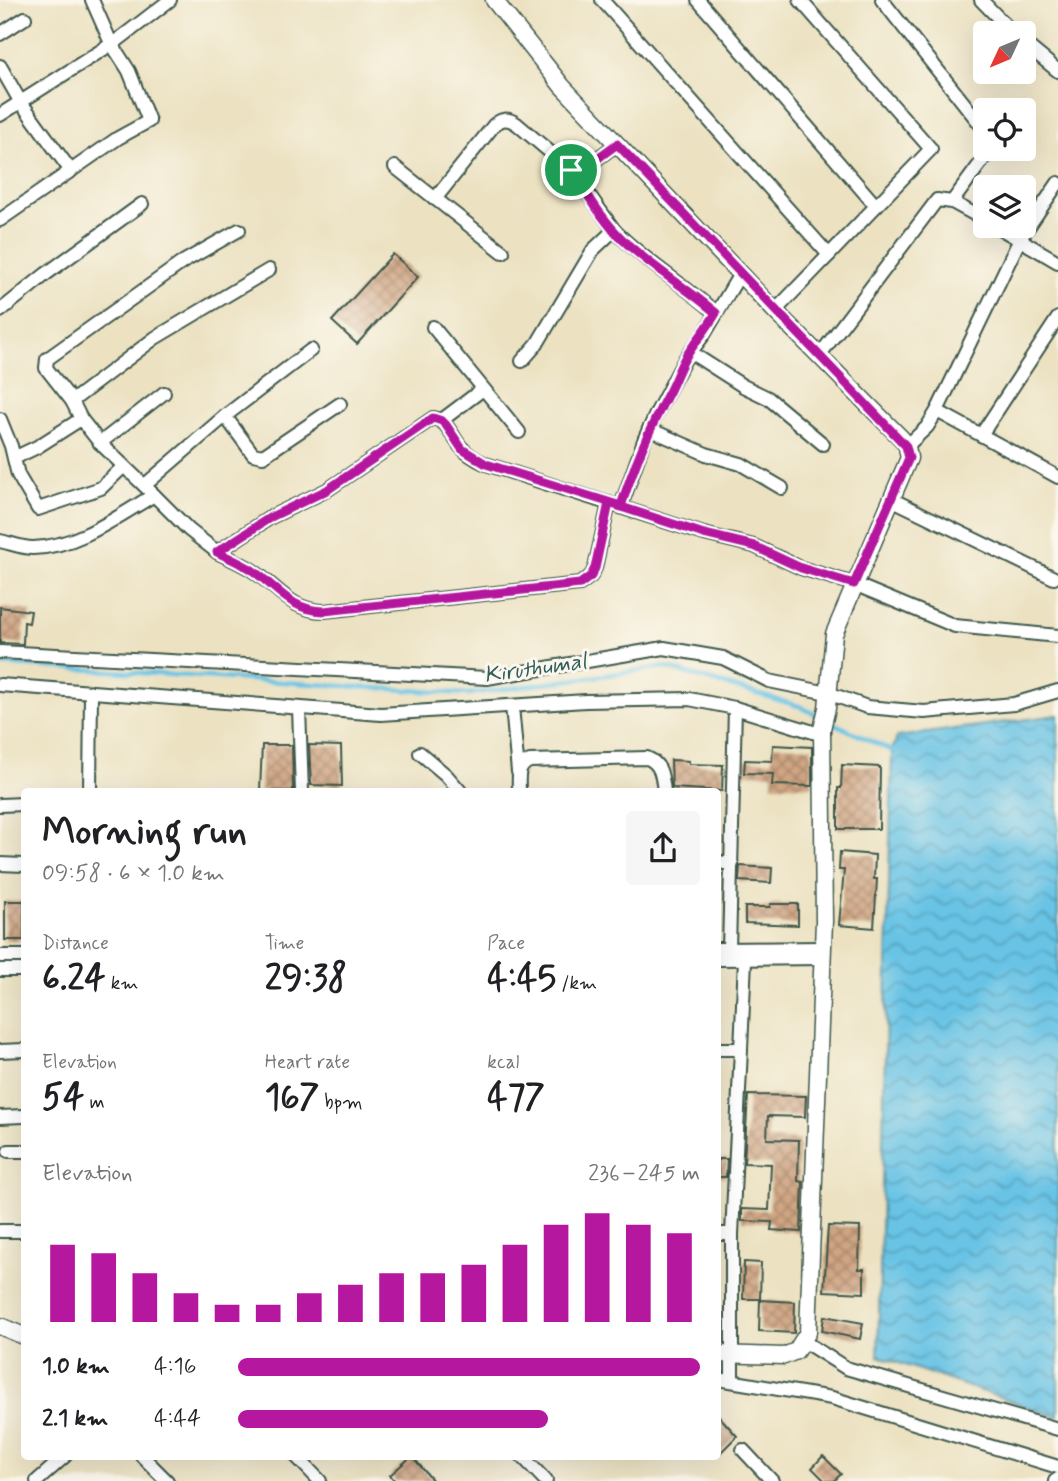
<!DOCTYPE html>
<meta charset="utf-8">
<style>
body{margin:0;font-family:Mynerve,sans-serif;background:#f6f6f6;color:#202124;height:100vh;display:flex;flex-direction:column;font-size:26px;white-space:nowrap}
*{box-sizing:border-box;margin:0}
p{font-size:23px;color:#757577}
.icon{flex:none;width:38px;height:38px;fill:none;stroke:currentColor;stroke-width:2;stroke-linecap:round;stroke-linejoin:round}
.map{position:relative;flex:1;overflow:hidden}
.panel{position:absolute;left:21px;top:788px;width:700px;height:672px;display:flex;flex-direction:column;background:#fff;border-radius:7px;box-shadow:0 7px 28px #0002}
.panel>*{flex:none}
.needle{width:46px;rotate:226deg}
.controls{position:absolute;left:973px;top:21px;display:grid;gap:14px}
.controls a{display:grid;place-items:center;width:63px;height:63px;border-radius:7px;background:#fff;box-shadow:0 7px 28px #0002;font-size:35px}
.pin{position:absolute;display:grid;place-items:center;width:60px;height:60px;color:#fff;margin:-30px;border:4px solid #fff;border-radius:50%;box-shadow:0 2px 7px #0007}
.round{display:grid;place-items:center;flex:none;width:74px;height:74px;border-radius:7px;background:#f6f6f6}
.overview{display:flex;align-items:center;justify-content:space-between;height:119px;padding:0 21px}
h1{font-size:38px;font-weight:700;line-height:52px}
.metrics{display:grid;grid-template-columns:repeat(3,1fr);gap:10px;height:119px;padding:7px 21px}
.metrics div{display:grid;align-content:center}
.metrics b{font-size:35px;font-weight:700}
.metrics small{font-size:19px;font-weight:400}
.metrics p{font-size:19px}
.chart{height:196px;padding:14px 21px}
.chart p{display:flex;justify-content:space-between}
.chart svg{width:100%;height:126px;margin-top:7px;stroke:#b5179e;stroke-width:6}
ul{padding:0 21px;list-style:none;font-size:23px}
li{display:grid;grid-template-columns:112px 84px 1fr;align-items:center;height:52px}
li i{height:18px;border-radius:9px;background:#b5179e}
.map>svg:first-child{display:block}
.water{fill:url(#water-waves);stroke:#43808c;stroke-width:2}
.lines{fill:none;stroke-linecap:round;stroke-linejoin:round}
.stream{stroke:#67c3e5;stroke-width:4.5}
.building{fill:url(#building-cross-hatch)}
.minor-casing{stroke:#3e5649;stroke-width:16}
.tertiary-casing{stroke:#3e5649;stroke-width:19}
.minor{stroke:#fff;stroke-width:12}
.tertiary{stroke:#fff;stroke-width:16}
.route-casing{stroke:#fff;stroke-width:14}
.route{stroke:#b5179e;stroke-width:9}
.labels{text-anchor:middle;stroke-width:6;stroke-linejoin:round;paint-order:stroke}
.water-label{font-size:23px;font-style:italic;fill:#315e60;stroke:#fbf7ec}
</style>
<div class="map">
<svg width="1058" height="1481" viewBox="0 0 1058 1481">
<defs>
<pattern id="water-waves" width="16" height="10" patternUnits="userSpaceOnUse" patternTransform="scale(1.75)"><rect width="16" height="10" fill="#67c3e5"/><path d="M0 5q4-4 8 0t8 0" fill="none" stroke="#54a0ba"/></pattern>
<pattern id="building-cross-hatch" width="8" height="8" patternUnits="userSpaceOnUse" patternTransform="scale(1.75)"><rect width="8" height="8" fill="#d0a583"/><path d="M0 0l8 8M0 8l8-8" fill="none" stroke="#a8886c"/></pattern>
</defs>
<rect width="100%" height="100%" fill="#fbf7ec"/>
<filter id="ink" filterUnits="userSpaceOnUse"><feTurbulence type="fractalNoise" baseFrequency=".0143" numOctaves="2"/><feDisplacementMap in="SourceGraphic" scale="14" xChannelSelector="R" yChannelSelector="G"/><feConvolveMatrix kernelMatrix="1 2 1 2 8 2 1 2 1" color-interpolation-filters="sRGB"/></filter>
<filter id="wash" filterUnits="userSpaceOnUse"><feTurbulence type="fractalNoise" baseFrequency=".00686" numOctaves="4" result="noise"/><feDisplacementMap in="SourceGraphic" scale="28" xChannelSelector="R" yChannelSelector="G"/><feGaussianBlur stdDeviation="1.57" result="paint"/><feColorMatrix in="noise" values="0 0 0 0 0 0 0 0 0 0 0 0 0 0 0 0 0 1.4 0 .05"/><feComposite in="paint" operator="in"/></filter>
<g filter="url(#wash)">
<rect width="100%" height="100%" fill="#ece2c2"/>
<polygon class="water" points="1058,715 1058,1417 878,1356 892,751 897,737"/>
<g class="lines">
<g class="stream">
<polyline points="0,664 469,694 664,667 799,706 821,717"/>
<polyline points="829,721 892,751 897,751"/>
</g>
</g>
<g id="blocks">
<g class="building">
<polygon points="393,254 418,277 357,344 332,321"/>
<polygon points="0,607 31,611 29,623 24,622 23,644 0,643"/>
<polygon points="262,745 292,745 293,791 260,791"/>
<polygon points="309,745 341,746 342,786 311,785"/>
<polygon points="773,745 812,747 812,786 772,785 773,774 744,773 745,760 772,761"/>
<polygon points="671,760 689,761 689,764 723,765 722,791 672,788"/>
<polygon points="842,765 880,767 879,829 838,829 838,788 841,788"/>
<polygon points="840,852 875,855 874,879 877,879 874,928 839,925 844,870 839,870"/>
<polygon points="740,866 772,868 771,883 739,881"/>
<rect x="5" y="901" width="19" height="39"/>
<polygon points="770,904 798,904 798,925 745,923 745,907 770,907"/>
<polygon points="748,1095 806,1096 805,1117 768,1116 767,1139 799,1140 798,1181 803,1182 801,1232 771,1230 772,1222 742,1221 742,1209 769,1210 771,1164 744,1163"/>
<polygon points="718,1159 727,1159 726,1177 718,1177"/>
<polygon points="828,1226 860,1227 859,1269 864,1269 864,1293 824,1291"/>
<polygon points="744,1262 761,1263 760,1299 743,1299"/>
<polygon points="760,1300 795,1302 794,1333 759,1331"/>
<polygon points="824,1316 863,1323 860,1339 822,1331"/>
<polygon points="718,1415 737,1436 718,1455"/>
<polygon points="412,1456 433,1481 395,1481 390,1475"/>
<polygon points="823,1456 841,1474 834,1481 825,1481 812,1468"/>
</g>
</g>
</g>
<g filter="url(#ink)">
<use href="#blocks" fill-opacity="0" stroke="#3e5649" stroke-width="2"/>
<g class="lines">
<defs>
<g id="minor">
<polyline points="602,0 829,255"/>
<polyline points="698,0 876,206"/>
<polyline points="882,0 985,130"/>
<polyline points="981,0 1013,33"/>
<polyline points="0,34 25,18"/>
<polyline points="1024,43 1058,71"/>
<polyline points="0,66 20,101 71,171"/>
<polyline points="0,115 118,40 170,0"/>
<polyline points="395,167 503,252"/>
<polyline points="571,170 614,230"/>
<path d="M435,199l59,-74c8,-7 14,-7 23,-1l47,40 13,7 6,-2 34,-25"/>
<polyline points="952,202 991,149"/>
<polyline points="0,220 118,138 149,121 129,71 111,43 92,0"/>
<polyline points="996,226 1058,262"/>
<polyline points="0,311 46,274 142,204"/>
<polyline points="775,311 931,149 800,0"/>
<polyline points="433,327 519,432"/>
<polyline points="690,352 743,386 768,398 823,444"/>
<polyline points="819,356 937,200 952,202 985,220"/>
<path d="M522,361l15,-17 56,-94 21,-20c30,31 69,54 102,83"/>
<polyline points="72,401 155,338 269,270"/>
<polyline points="937,411 1058,477"/>
<polyline points="225,416 253,454 263,456 340,404"/>
<polyline points="0,419 11,446 18,475 38,509 101,488 123,467"/>
<polyline points="442,420 483,389"/>
<polyline points="649,429 706,454 741,464 782,488"/>
<polyline points="981,435 1058,318"/>
<polyline points="100,443 164,393"/>
<polyline points="907,446 927,427 937,411 1020,239 1058,183"/>
<polyline points="14,458 37,447 81,419"/>
<polyline points="145,485 225,416 311,350"/>
<polyline points="154,495 100,443 81,419 72,401 46,368 47,359 183,262 239,230"/>
<polyline points="891,499 1054,578"/>
<polyline points="621,506 645,438 657,412 685,359 705,333 740,274"/>
<path d="M0,541c10,2 22,7 33,7 44,-1 84,-31 121,-53l35,35 28,22 54,-35 56,-27 106,-72c15,2 19,19 28,29 7,8 16,13 25,17l218,70 50,12 47,22 53,16 101,42 103,10"/>
<path d="M217,552c12,6 24,11 35,18 27,18 38,40 72,41l256,-27 11,-8 4,-8 14,-65"/>
<polyline points="0,652 487,678 664,648 723,658 769,681 828,693 867,707 924,712 1014,704 1058,691"/>
<polyline points="0,685 381,714 586,701 689,699 735,708 823,735"/>
<polyline points="512,706 518,772"/>
<polyline points="735,708 729,949 745,959 741,1049"/>
<polyline points="299,709 302,791"/>
<polyline points="420,753 446,775 460,791"/>
<polyline points="90,791 91,693"/>
<path d="M519,791c0,-12 -3,-25 11,-30l117,-3c15,6 15,19 17,33"/>
<polyline points="0,805 24,804"/>
<polyline points="718,862 732,864"/>
<polyline points="0,864 24,865"/>
<polyline points="718,949 823,948"/>
<polyline points="0,956 24,956"/>
<polyline points="718,959 822,958"/>
<polyline points="0,970 24,970"/>
<polyline points="718,1049 741,1049 732,1234 718,1234"/>
<polyline points="0,1051 24,1050"/>
<polyline points="0,1117 24,1116"/>
<polyline points="9,1151 24,1151"/>
<polyline points="0,1231 24,1231"/>
<polyline points="732,1234 732,1381"/>
<polyline points="803,1341 846,1368 1058,1429"/>
<polyline points="718,1379 832,1398 1058,1467"/>
<polyline points="743,1450 772,1481"/>
<polyline points="142,1456 167,1481"/>
<polyline points="296,1456 320,1481"/>
<polyline points="522,1456 546,1481"/>
<polyline points="37,1481 65,1456"/>
<polyline points="1055,1481 1058,1479"/>
</g>
<g id="tertiary">
<polyline points="494,0 562,86 775,311 902,439 907,446 909,458 834,634 827,708 822,729 824,921 808,1332 796,1351 784,1356 718,1354"/>
<polyline points="0,1326 24,1336"/>
</g>
</defs>
<use href="#minor" class="minor-casing"/>
<use href="#tertiary" class="tertiary-casing"/>
<use href="#minor" class="minor"/>
<use href="#tertiary" class="tertiary"/>
</g>
</g>
<g class="lines" filter="url(#ink)">
<defs>
<path id="route" d="M571,170c16,23 31,50 51,69 29,28 64,48 94,74 -9,16 -21,29 -31,45 -6,10 -10,23 -16,34 -20,37 -35,74 -48,114l-135,-42 -24,-15 -16,-24 -4,-4 -9,-3 -106,72 -56,27 -54,35c12,6 24,11 35,18 26,18 38,40 72,41l256,-27 11,-8 4,-8 14,-65 95,31 50,12 47,22 53,16 55,-126 -3,-12 -289,-302 -34,25 -6,2 -6,-1"/>
</defs>
<use href="#route" class="route-casing"/>
<use href="#route" class="route"/>
</g>
<g class="labels">
<g class="water-label">
<text transform="translate(535 667) rotate(-8)" y="8">Kiruthumal</text>
</g>
</g>
</svg>
<div class="controls">
<a><svg class="needle" viewBox="-14 -14 28 28"><path d="M0-13l5 13h-10z" fill="#e53935"/><path d="M0 13l5-13h-10z" fill="#757577"/></svg></a>
<a><svg class="icon" aria-label="locate" viewBox="0 0 24 24"><circle cx="12" cy="12" r="6"/><path d="M12 2v4M12 18v4M2 12h4M18 12h4"/></svg></a>
<a><svg class="icon" aria-label="layers" viewBox="0 0 24 24"><path d="M12 4l9 5-9 5-9-5zM3 14l9 5 9-5"/></svg></a>
</div>
<div class="pin" style="left:571px;top:170px;background:#1e9e55"><svg class="icon" aria-label="arrive" viewBox="0 0 24 24"><path d="M6 21V4h12l-3 4 3 4H6"/></svg></div>
<section class="panel">
<div class="overview"><div><h1>Morning run</h1><p>09:58 · 6 × 1.0 km</p></div><a class="round"><svg class="icon" aria-label="share" viewBox="0 0 24 24"><path d="M12 15V3M7 8l5-5 5 5M5 13v7h14v-7"/></svg></a></div>
<div class="metrics">
<div><p>Distance</p><b>6.24<small> km</small></b></div>
<div><p>Time</p><b>29:38</b></div>
<div><p>Pace</p><b>4:45<small> /km</small></b></div>
</div>
<div class="metrics">
<div><p>Elevation</p><b>54<small> m</small></b></div>
<div><p>Heart rate</p><b>167<small> bpm</small></b></div>
<div><p>kcal</p><b>477</b></div>
</div>
<div class="chart"><p><span>Elevation</span>236–245 m</p>
<svg viewBox="0 0 160 44" preserveAspectRatio="none"><path d="M5 44V17M15 44V20M25 44V27M35 44V34M45 44V38M55 44V38M65 44V34M75 44V31M85 44V27M95 44V27M105 44V24M115 44V17M125 44V10M135 44V6M145 44V10M155 44V13"/></svg>
</div>
<ul>
<li><b>1.0 km</b>4:16<i style="width:100%"></i></li>
<li><b>2.1 km</b>4:44<i style="width:67%"></i></li>
</ul>
</section>
</div>
